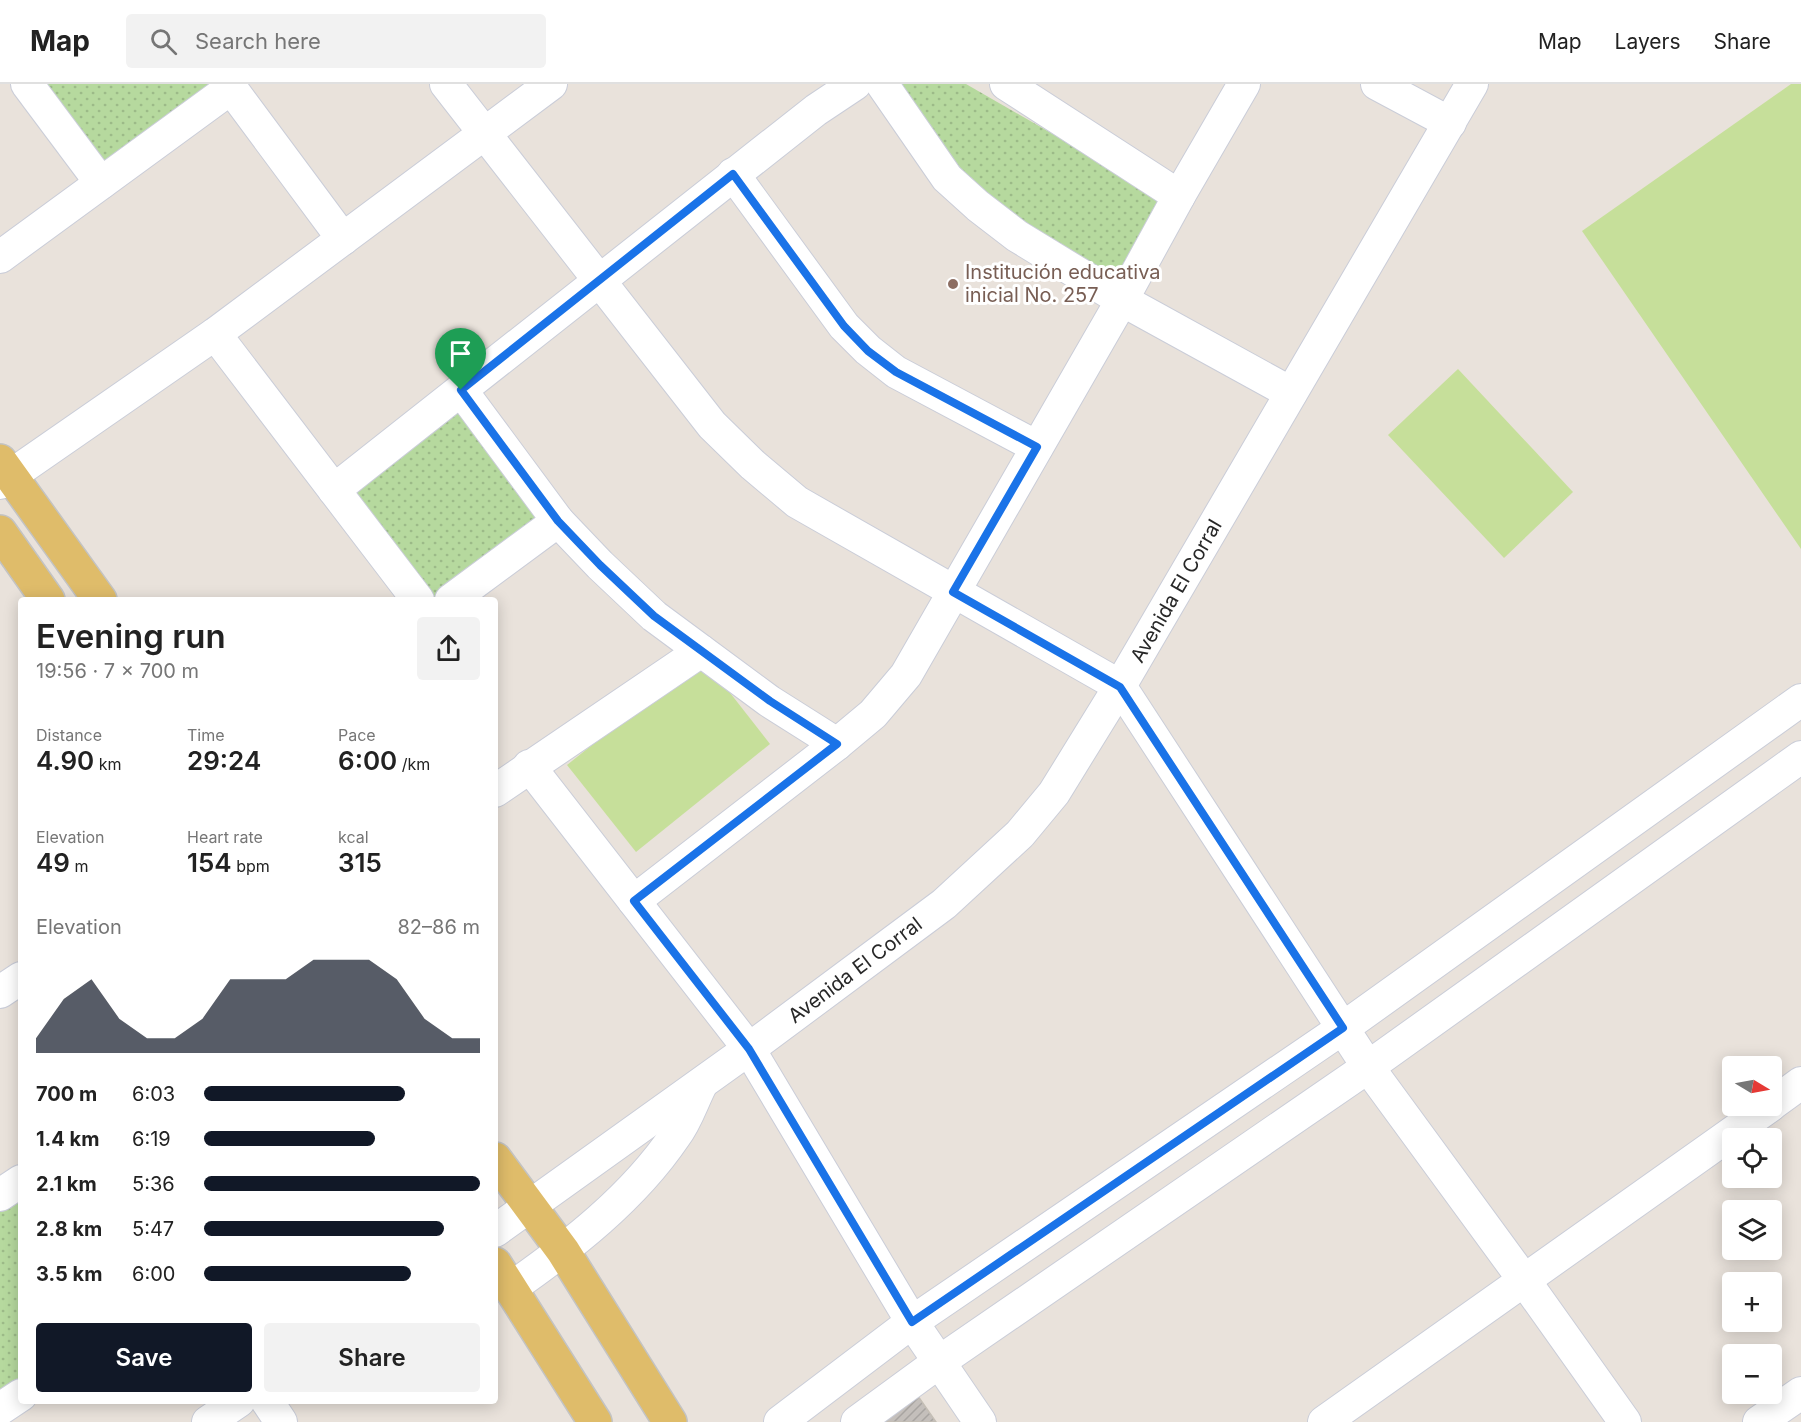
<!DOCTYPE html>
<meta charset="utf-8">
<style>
body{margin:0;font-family:Inter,sans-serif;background:#f2f2f2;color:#222;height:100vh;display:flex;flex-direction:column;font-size:22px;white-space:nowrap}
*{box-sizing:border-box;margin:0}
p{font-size:20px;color:#767676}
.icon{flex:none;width:33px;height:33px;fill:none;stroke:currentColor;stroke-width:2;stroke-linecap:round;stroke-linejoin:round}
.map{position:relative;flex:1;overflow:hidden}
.details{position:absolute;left:18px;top:513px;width:480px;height:807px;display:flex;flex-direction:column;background:#fff;border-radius:6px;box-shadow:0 3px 15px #0003}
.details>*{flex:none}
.needle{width:39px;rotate:100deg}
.controls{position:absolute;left:1722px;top:972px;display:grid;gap:12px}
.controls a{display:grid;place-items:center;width:60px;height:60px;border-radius:6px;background:#fff;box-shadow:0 3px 15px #0003;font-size:30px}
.pin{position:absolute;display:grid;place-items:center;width:51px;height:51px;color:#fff;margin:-62px -26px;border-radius:50% 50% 50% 0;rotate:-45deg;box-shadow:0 0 6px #0007}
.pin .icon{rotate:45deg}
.round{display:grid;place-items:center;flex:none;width:63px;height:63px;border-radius:6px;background:#f2f2f2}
.summary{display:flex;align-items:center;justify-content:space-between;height:102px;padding:0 18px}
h1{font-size:33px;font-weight:600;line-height:45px}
.figures{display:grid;grid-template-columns:repeat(3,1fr);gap:9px;height:102px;padding:6px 18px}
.figures div{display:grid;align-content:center}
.figures b{font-size:26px;font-weight:600}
.figures small{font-size:16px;font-weight:400}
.figures p{font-size:16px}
.chart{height:168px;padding:12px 18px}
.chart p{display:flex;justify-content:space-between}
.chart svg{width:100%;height:108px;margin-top:6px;fill:#111827;opacity:.7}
.cta{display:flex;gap:12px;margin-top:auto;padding:12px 18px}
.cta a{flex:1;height:69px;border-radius:6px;background:#111827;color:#fff;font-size:24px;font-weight:600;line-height:69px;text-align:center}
.cta a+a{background:#f2f2f2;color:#222}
ul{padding:0 18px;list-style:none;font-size:20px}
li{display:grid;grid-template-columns:96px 72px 1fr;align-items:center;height:45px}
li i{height:15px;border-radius:8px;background:#111827}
header{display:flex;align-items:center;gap:36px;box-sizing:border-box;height:84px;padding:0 30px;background:#fff;border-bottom:2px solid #e0e0e0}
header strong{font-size:28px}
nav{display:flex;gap:33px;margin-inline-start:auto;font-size:21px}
.search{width:420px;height:54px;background:#f2f2f2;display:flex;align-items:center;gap:15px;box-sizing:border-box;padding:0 21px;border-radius:6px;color:#767676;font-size:22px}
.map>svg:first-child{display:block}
.park{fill:url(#park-dots)}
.pitch{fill:#c6df9a}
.building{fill:url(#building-hatch);stroke:#c4beb5;stroke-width:1.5}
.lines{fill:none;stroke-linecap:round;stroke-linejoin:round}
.minor-casing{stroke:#cacdd8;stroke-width:34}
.major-casing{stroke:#c3c3c3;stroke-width:36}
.minor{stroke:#fff;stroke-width:32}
.major{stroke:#dfbc6a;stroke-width:33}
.route-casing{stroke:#fff;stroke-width:12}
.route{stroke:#1a73e8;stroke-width:8}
.education-dot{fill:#8d6e63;stroke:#fff;stroke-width:2}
.labels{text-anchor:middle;stroke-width:6;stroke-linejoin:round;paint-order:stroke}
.education-label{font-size:20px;fill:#785e54;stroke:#fff;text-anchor:start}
.street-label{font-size:20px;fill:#282828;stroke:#fff}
</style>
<header>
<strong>Map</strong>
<div class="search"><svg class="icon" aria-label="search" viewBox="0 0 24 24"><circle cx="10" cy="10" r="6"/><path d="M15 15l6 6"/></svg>Search here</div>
<nav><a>Map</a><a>Layers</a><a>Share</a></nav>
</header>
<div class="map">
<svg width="1801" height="1338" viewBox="0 0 1801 1338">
<defs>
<pattern id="park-dots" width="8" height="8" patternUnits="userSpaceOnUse" patternTransform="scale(1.5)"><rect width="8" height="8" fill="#b6d99e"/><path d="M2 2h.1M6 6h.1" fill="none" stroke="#9cba88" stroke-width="1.8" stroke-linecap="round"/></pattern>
<pattern id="building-hatch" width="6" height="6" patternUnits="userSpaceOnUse" patternTransform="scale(1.5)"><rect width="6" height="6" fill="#c4bfbb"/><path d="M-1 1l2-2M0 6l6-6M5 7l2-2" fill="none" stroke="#a8a4a1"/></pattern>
</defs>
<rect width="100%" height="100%" fill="#e9e2db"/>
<g class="park">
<polygon points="42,0 215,0 105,84"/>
<polygon points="892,0 966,0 1164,114 1116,199 986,119"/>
<polygon points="459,318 546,439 440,516 428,516 345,407"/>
<polygon points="21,1113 21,1297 0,1308 0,1127"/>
</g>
<g class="pitch">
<polygon points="1791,0 1801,0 1801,465 1582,147"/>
<polygon points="1458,285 1573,408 1504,474 1388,351"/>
<polygon points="702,573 770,660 636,768 567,681"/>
</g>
<polygon class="building" points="913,1305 936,1338 866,1338"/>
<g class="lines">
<defs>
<g id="minor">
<polyline points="27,0 101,99"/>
<polyline points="228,0 343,155"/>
<polyline points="446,0 712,341 753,381 797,418 1120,602 1368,983 1524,1196 1625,1338"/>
<polyline points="882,0 947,94 978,122 1017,152 1122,216 1291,309"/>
<polyline points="1006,0 1179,112"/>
<polyline points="1377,0 1450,39"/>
<polyline points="733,90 844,242 868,266 896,288 1037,363"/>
<polyline points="0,173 231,4"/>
<polyline points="215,250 418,516"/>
<polyline points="461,306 558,437 600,481 654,532 769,617 837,660"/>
<polyline points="0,399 215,250 551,0"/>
<polyline points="334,406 816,26 855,0"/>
<polyline points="451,516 558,437"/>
<polyline points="529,682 749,965 912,1238 980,1338"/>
<polyline points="495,707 701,567"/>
<polyline points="634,817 837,660 873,630 906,591 1122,216 1179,112 1244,0"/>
<polyline points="0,908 21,894"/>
<polyline points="1772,1020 1801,999"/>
<polyline points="0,1111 21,1097"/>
<polyline points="495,1147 749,965 944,820 1020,750 1054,709 1120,602 1472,0"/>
<path d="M511,1204c60,-42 122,-90 164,-152 11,-14 17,-33 25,-49"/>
<polyline points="267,1317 281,1338"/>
<polyline points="0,1325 21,1311"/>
<polyline points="208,1338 239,1317"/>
<polyline points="780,1338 912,1238 1343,944 1801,616"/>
<polyline points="857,1338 939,1278 1368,983 1801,673"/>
<polyline points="1324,1338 1770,1022"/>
<polyline points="1759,1338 1801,1309"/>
</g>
<g id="major">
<polyline points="0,377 100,516"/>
<polyline points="0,448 48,516"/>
<polyline points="495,1075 563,1167 670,1338"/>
<polyline points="495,1180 595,1338"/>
</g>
</defs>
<use href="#minor" class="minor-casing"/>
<use href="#major" class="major-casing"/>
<use href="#minor" class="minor"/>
<use href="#major" class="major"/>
</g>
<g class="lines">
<defs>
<polygon id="route" points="733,90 844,242 868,267 896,288 1037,363 953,508 1120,603 1343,944 912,1238 749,965 634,817 837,660 770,617 654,532 600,481 558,437 461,306"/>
</defs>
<use href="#route" class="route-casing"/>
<use href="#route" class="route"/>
</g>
<circle class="education-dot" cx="953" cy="200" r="6"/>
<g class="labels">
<g class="education-label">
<text x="965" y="195">Institución educativa<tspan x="965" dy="23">inicial No. 257</tspan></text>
</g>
<g class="street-label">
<text transform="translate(1176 507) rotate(-60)" y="7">Avenida El Corral</text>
<text transform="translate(855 886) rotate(-37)" y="7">Avenida El Corral</text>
</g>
</g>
</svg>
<div class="controls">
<a><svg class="needle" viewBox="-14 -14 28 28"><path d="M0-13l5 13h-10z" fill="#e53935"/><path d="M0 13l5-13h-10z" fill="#767676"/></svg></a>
<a><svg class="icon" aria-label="locate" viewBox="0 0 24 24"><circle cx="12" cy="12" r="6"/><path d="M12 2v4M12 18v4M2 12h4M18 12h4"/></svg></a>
<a><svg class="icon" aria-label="layers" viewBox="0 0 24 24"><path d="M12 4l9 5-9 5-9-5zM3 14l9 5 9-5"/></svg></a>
<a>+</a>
<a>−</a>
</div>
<div class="pin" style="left:461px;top:306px;background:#1e9e55"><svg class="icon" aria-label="arrive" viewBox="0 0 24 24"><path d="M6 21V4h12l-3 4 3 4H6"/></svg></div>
<section class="details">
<div class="summary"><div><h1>Evening run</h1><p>19:56 · 7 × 700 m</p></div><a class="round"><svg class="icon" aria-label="share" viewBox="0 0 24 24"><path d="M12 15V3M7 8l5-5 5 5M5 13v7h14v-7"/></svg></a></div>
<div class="figures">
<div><p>Distance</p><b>4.90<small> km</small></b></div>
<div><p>Time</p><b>29:24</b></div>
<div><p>Pace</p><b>6:00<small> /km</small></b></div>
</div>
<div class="figures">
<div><p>Elevation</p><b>49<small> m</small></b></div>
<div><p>Heart rate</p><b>154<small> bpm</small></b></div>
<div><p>kcal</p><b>315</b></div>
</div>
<div class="chart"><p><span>Elevation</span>82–86 m</p>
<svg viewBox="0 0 160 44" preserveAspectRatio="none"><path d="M0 44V38L10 22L20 14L30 30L40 38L50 38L60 30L70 14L80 14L90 14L100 6L110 6L120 6L130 14L140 30L150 38L160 38V44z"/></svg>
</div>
<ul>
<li><b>700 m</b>6:03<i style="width:73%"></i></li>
<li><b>1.4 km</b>6:19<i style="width:62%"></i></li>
<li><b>2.1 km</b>5:36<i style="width:100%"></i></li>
<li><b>2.8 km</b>5:47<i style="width:87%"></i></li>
<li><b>3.5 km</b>6:00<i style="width:75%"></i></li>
</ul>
<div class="cta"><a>Save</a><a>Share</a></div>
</section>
</div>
